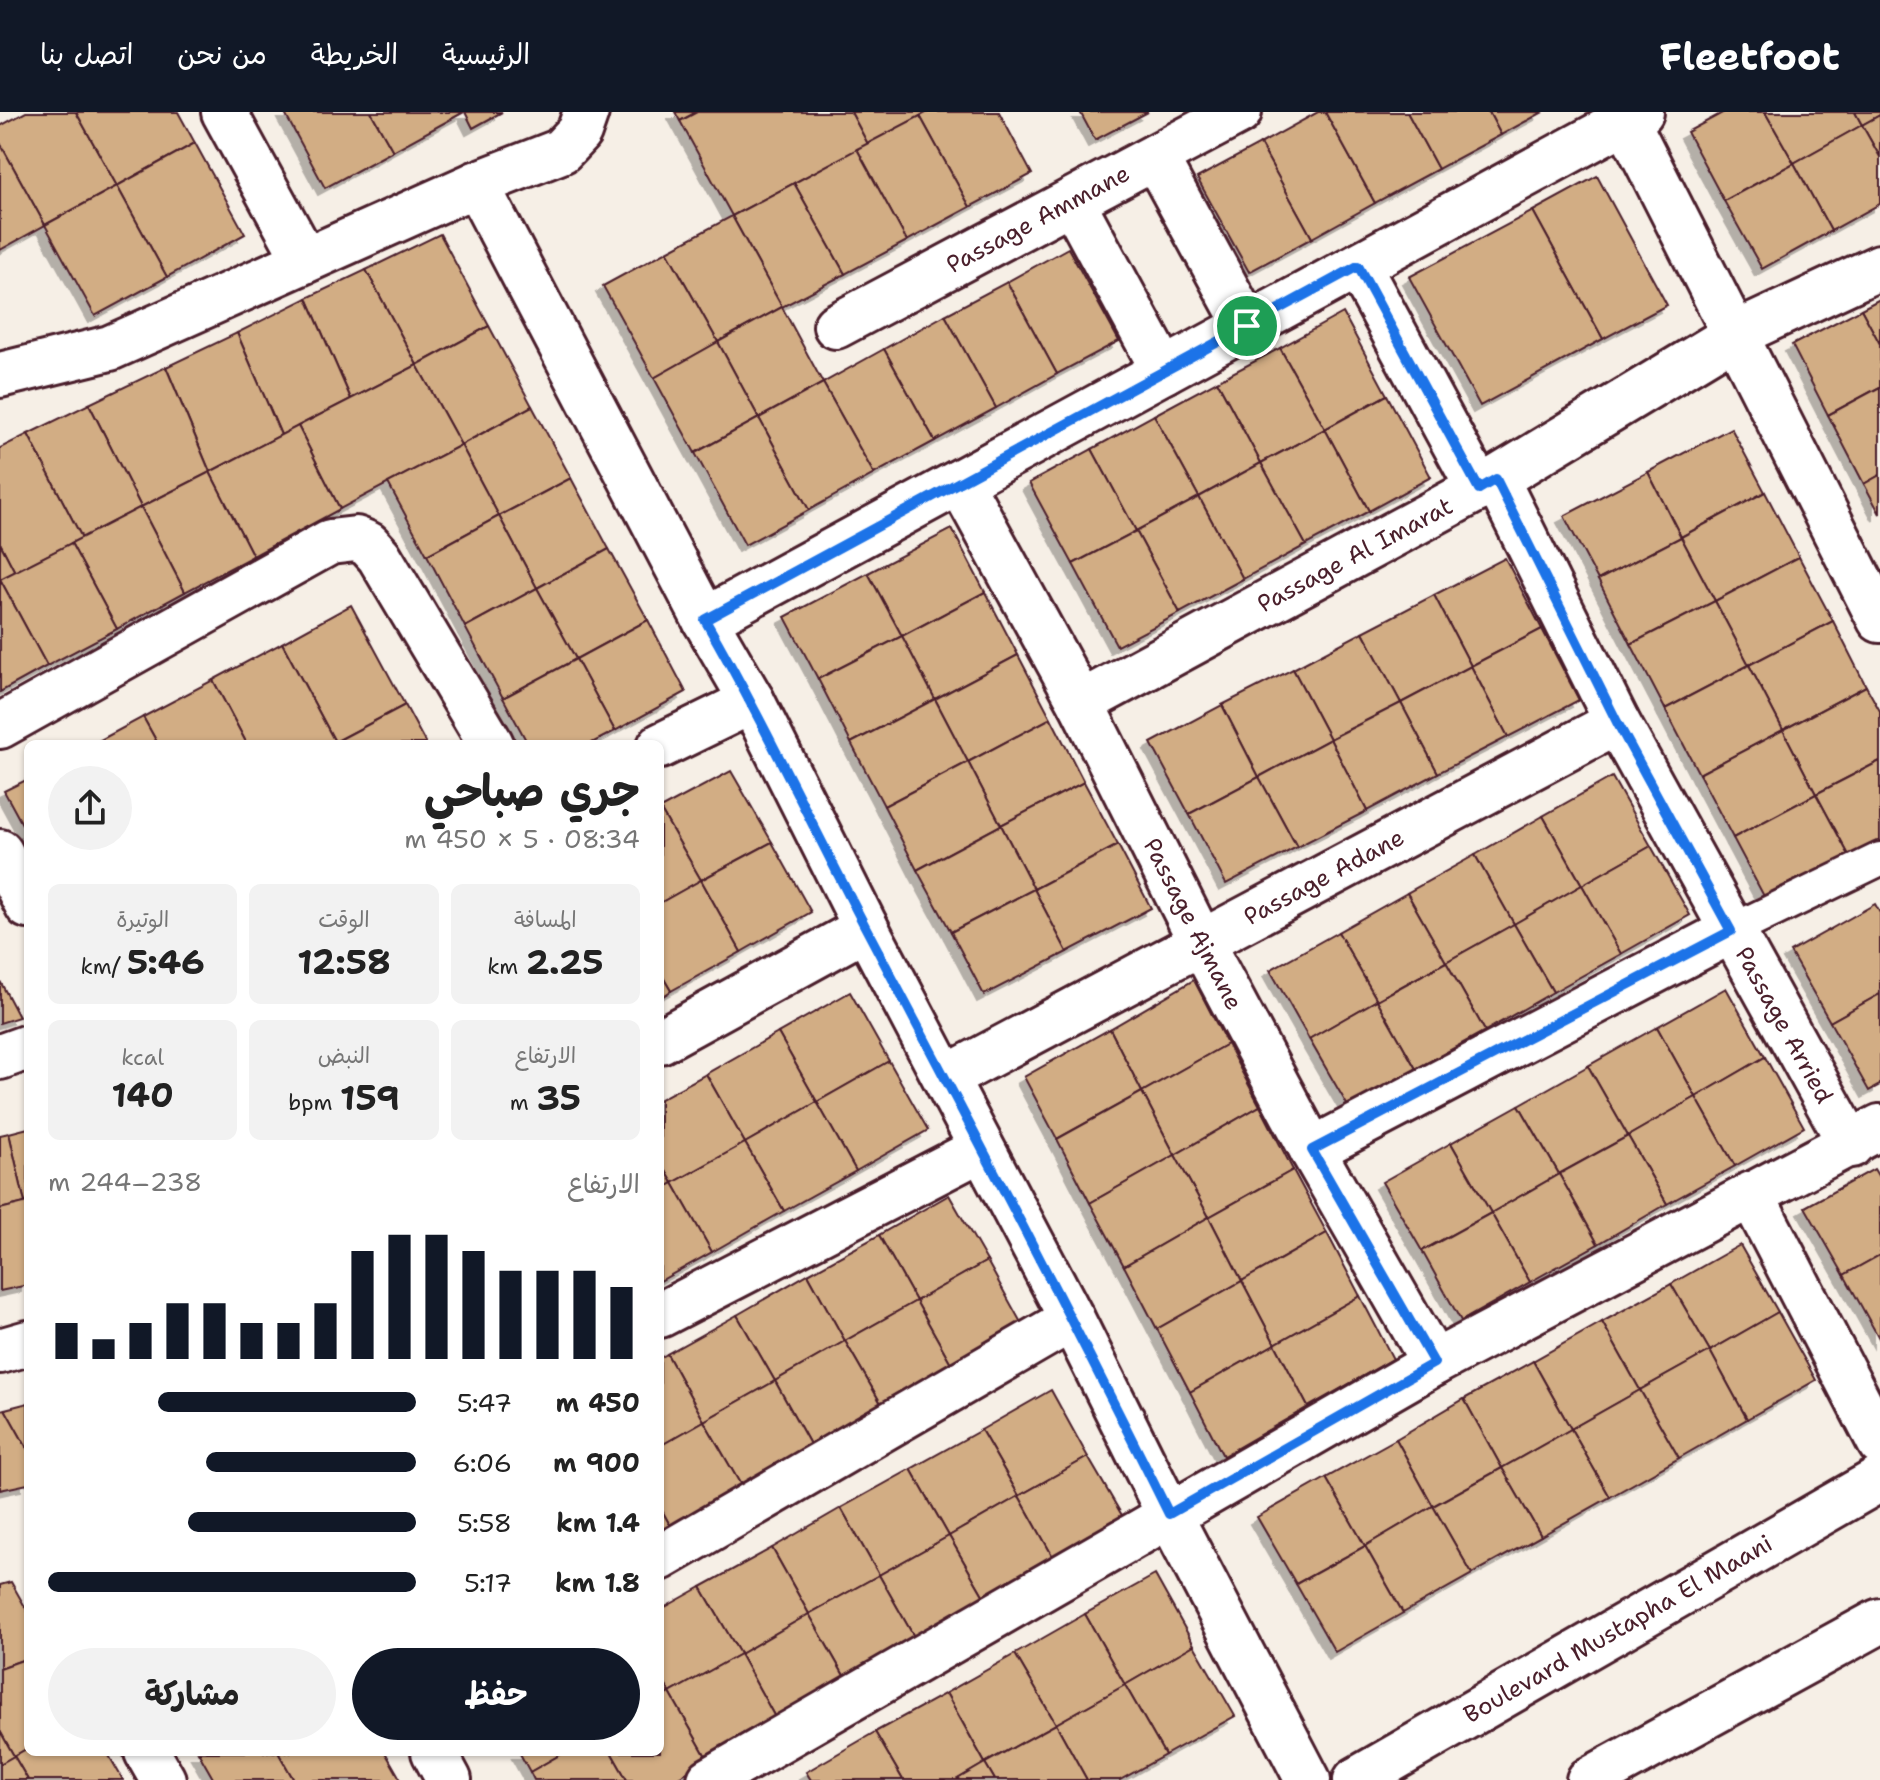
<!DOCTYPE html>
<html lang="ar">
<meta charset="utf-8">
<style>
body{margin:0;font-family:"Shantell Sans","Playpen Sans Arabic",sans-serif;background:#f2f2f2;color:#222;direction:rtl;height:100vh;display:flex;flex-direction:column;font-size:30px;white-space:nowrap}
*{box-sizing:border-box;margin:0}
p{font-size:26px;color:#767676}
.icon{flex:none;width:44px;height:44px;fill:none;stroke:currentColor;stroke-width:2;stroke-linecap:round;stroke-linejoin:round}
.map{position:relative;flex:1;overflow:hidden;direction:ltr}
.side{position:absolute;left:24px;top:628px;width:640px;height:1016px;display:flex;flex-direction:column;background:#fff;border-radius:12px;box-shadow:0 2px 6px #0004;direction:rtl}
.side>*{flex:none}
.pin{position:absolute;display:grid;place-items:center;width:68px;height:68px;color:#fff;margin:-34px;border:4px solid #fff;border-radius:50%;box-shadow:0 2px 8px #0007}
.round{display:grid;place-items:center;flex:none;width:84px;height:84px;border-radius:42px;background:#f2f2f2}
.headline{display:flex;align-items:center;justify-content:space-between;height:136px;padding:0 24px}
h1{font-size:44px;font-weight:700;line-height:60px}
.stats{display:grid;grid-template-columns:repeat(3,1fr);gap:12px;height:136px;padding:8px 24px}
.stats div{display:grid;align-content:center;border-radius:12px;background:#f2f2f2;text-align:center}
.stats b{font-size:34px;font-weight:700}
.stats small{font-size:22px;font-weight:400}
.stats p{font-size:22px}
.chart{height:224px;padding:16px 24px}
.chart p{display:flex;justify-content:space-between}
.chart svg{width:100%;height:144px;margin-top:8px;stroke:#111827;stroke-width:6}
.cta{display:flex;gap:16px;margin-top:auto;padding:16px 24px}
.cta a{flex:1;height:92px;border-radius:48px;background:#111827;color:#fff;font-size:32px;font-weight:700;line-height:92px;text-align:center}
.cta a+a{background:#f2f2f2;color:#222}
ul{padding:0 24px;list-style:none;font-size:26px}
li{display:grid;grid-template-columns:128px 96px 1fr;align-items:center;height:60px}
li i{height:20px;border-radius:10px;background:#111827}
header{display:flex;align-items:center;gap:48px;box-sizing:border-box;height:112px;padding:0 40px;background:#111827;color:#fff}
header strong{font-size:38px}
nav{display:flex;gap:44px;margin-inline-start:auto;font-size:28px}
.map>svg:first-child{display:block}
.building{fill:#d2ad84;stroke:#4a1f2b;stroke-width:2;filter:url(#shadow)}
.lines{fill:none;stroke-linecap:round;stroke-linejoin:round}
.pedestrian-casing{stroke:#4a1f2b;stroke-width:38}
.minor-casing{stroke:#4a1f2b;stroke-width:50}
.tertiary-casing{stroke:#4a1f2b;stroke-width:50}
.pedestrian{stroke:#fff;stroke-width:32}
.minor{stroke:#fff;stroke-width:44}
.tertiary{stroke:#fff;stroke-width:44}
.route-casing{stroke:#fff;stroke-width:16}
.route{stroke:#1a73e8;stroke-width:10}
.labels{text-anchor:middle;stroke-width:6;stroke-linejoin:round;paint-order:stroke}
.street-label{font-size:24px;fill:#4a1f2b;stroke:#fff}
</style>
<header>
<strong>Fleetfoot</strong>
<nav><a>الرئيسية</a><a>الخريطة</a><a>من نحن</a><a>اتصل بنا</a></nav>
</header>
<div class="map">
<svg width="1880" height="1668" viewBox="0 0 1880 1668">
<defs>
<filter id="shadow"><feDropShadow dx="-7" dy="7" stdDeviation="0" flood-color="#0004"/></filter>
</defs>
<rect width="100%" height="100%" fill="#f6efe6"/>
<filter id="ink" filterUnits="userSpaceOnUse"><feTurbulence type="fractalNoise" baseFrequency=".0125" numOctaves="2"/><feDisplacementMap in="SourceGraphic" scale="16" xChannelSelector="R" yChannelSelector="G"/><feConvolveMatrix kernelMatrix="1 2 1 2 8 2 1 2 1" color-interpolation-filters="sRGB"/></filter>
<g filter="url(#ink)">
<g class="building">
<polygon points="26,0 76,0 117,74 45,113 0,31 0,14"/>
<polygon points="76,0 178,0 195,31 117,74"/>
<polygon points="284,0 371,0 393,39 325,76"/>
<polygon points="371,0 464,0 393,39"/>
<polygon points="465,0 502,0 473,16"/>
<polygon points="675,0 697,0 680,9"/>
<polygon points="697,0 851,0 868,32 732,104 680,9"/>
<polygon points="851,0 928,0 868,32"/>
<polygon points="928,0 999,0 1032,62 970,95 920,4"/>
<polygon points="1080,0 1148,0 1095,28"/>
<polygon points="1318,0 1325,0 1375,91 1312,126 1260,32"/>
<polygon points="1325,0 1407,0 1438,57 1375,91"/>
<polygon points="1407,0 1489,0 1501,23 1438,57"/>
<polygon points="1489,0 1543,0 1501,23"/>
<polygon points="1724,0 1765,0 1794,51 1724,89 1687,20"/>
<polygon points="1765,0 1855,0 1862,13 1794,51"/>
<polygon points="1855,0 1880,0 1880,3 1862,13"/>
<polygon points="1880,3 1880,45 1862,13"/>
<polygon points="920,4 970,95 907,129 857,37"/>
<polygon points="1862,13 1880,45 1880,92 1831,119 1794,51"/>
<polygon points="0,31 45,113 0,138"/>
<polygon points="195,31 245,122 167,165 117,74"/>
<polygon points="1260,32 1312,126 1249,160 1197,66"/>
<polygon points="857,37 907,129 845,162 794,71"/>
<polygon points="1794,51 1831,119 1762,157 1724,89"/>
<polygon points="1597,64 1667,193 1603,227 1533,99"/>
<polygon points="794,71 845,162 782,195 732,104"/>
<polygon points="117,74 167,165 95,204 45,113"/>
<polygon points="1533,99 1603,227 1480,294 1409,165"/>
<polygon points="732,104 782,195 718,230 667,139"/>
<polygon points="440,122 489,214 417,253 366,158"/>
<polygon points="1068,136 1119,229 1057,262 1007,170"/>
<polygon points="667,139 718,230 654,266 603,174"/>
<polygon points="366,158 417,253 351,287 307,186"/>
<polygon points="1007,170 1057,262 996,296 945,203"/>
<polygon points="307,186 351,287 281,323 237,221"/>
<polygon points="1880,187 1880,232 1861,197"/>
<polygon points="782,195 823,271 759,306 718,230"/>
<polygon points="1861,197 1880,232 1880,275 1828,303 1792,233"/>
<polygon points="1343,201 1387,283 1325,317 1280,236"/>
<polygon points="945,203 996,296 935,329 884,237"/>
<polygon points="489,214 532,294 461,333 417,253"/>
<polygon points="237,221 281,323 210,360 166,255"/>
<polygon points="718,230 759,306 695,341 654,266"/>
<polygon points="1280,236 1325,317 1261,351 1217,269"/>
<polygon points="884,237 935,329 874,362 823,271"/>
<polygon points="417,253 461,333 340,397 298,314"/>
<polygon points="166,255 210,360 141,395 89,292"/>
<polygon points="1217,269 1261,351 1199,385 1154,303"/>
<polygon points="823,271 874,362 809,398 759,306"/>
<polygon points="1880,275 1880,363 1864,372 1828,303"/>
<polygon points="1387,283 1431,365 1369,399 1325,317"/>
<polygon points="89,292 141,395 82,426 28,322"/>
<polygon points="532,294 571,366 499,404 461,333"/>
<polygon points="1154,303 1199,385 1136,419 1092,337"/>
<polygon points="759,306 809,398 745,433 695,341"/>
<polygon points="298,314 340,397 253,444 210,360"/>
<polygon points="1731,316 1765,380 1681,425 1648,360"/>
<polygon points="1325,317 1369,399 1306,433 1261,351"/>
<polygon points="28,322 82,426 15,460 0,431 0,336"/>
<polygon points="461,333 499,404 427,443 388,371"/>
<polygon points="1092,337 1136,419 1073,452 1029,371"/>
<polygon points="1261,351 1306,433 1243,467 1199,385"/>
<polygon points="210,360 253,444 185,480 141,395"/>
<polygon points="1648,360 1681,425 1598,468 1564,404"/>
<polygon points="1880,363 1880,402 1864,372"/>
<polygon points="571,366 609,437 537,476 499,404"/>
<polygon points="1765,380 1799,445 1715,489 1681,425"/>
<polygon points="1199,385 1243,467 1180,501 1136,419"/>
<polygon points="141,395 185,480 117,517 71,431"/>
<polygon points="499,404 537,476 465,515 427,443"/>
<polygon points="952,417 985,480 902,524 868,461"/>
<polygon points="1136,419 1180,501 1117,534 1073,452"/>
<polygon points="1681,425 1715,489 1631,532 1598,468"/>
<polygon points="0,431 15,460 0,468"/>
<polygon points="71,431 117,517 47,554 0,467"/>
<polygon points="609,437 648,508 576,547 537,476"/>
<polygon points="1799,445 1833,509 1749,553 1715,489"/>
<polygon points="1505,446 1542,517 1471,554 1434,483"/>
<polygon points="868,461 902,524 818,567 785,505"/>
<polygon points="0,467 47,554 0,580"/>
<polygon points="537,476 576,547 503,586 465,515"/>
<polygon points="985,480 1018,543 935,587 902,524"/>
<polygon points="1434,483 1471,554 1401,591 1363,520"/>
<polygon points="1715,489 1749,553 1665,597 1631,532"/>
<polygon points="351,493 405,593 335,630 282,531"/>
<polygon points="648,508 686,580 615,619 576,547"/>
<polygon points="1833,509 1866,574 1783,618 1749,553"/>
<polygon points="1542,517 1579,588 1508,625 1471,554"/>
<polygon points="1363,520 1401,591 1330,627 1293,557"/>
<polygon points="902,524 935,587 851,631 818,567"/>
<polygon points="282,531 335,630 332,632 247,632 213,568"/>
<polygon points="1018,543 1051,606 968,650 935,587"/>
<polygon points="576,547 615,619 590,632 528,632 503,586"/>
<polygon points="1749,553 1783,618 1699,662 1665,597"/>
<polygon points="1471,554 1508,625 1438,661 1401,591"/>
<polygon points="1293,557 1330,627 1259,665 1222,593"/>
<polygon points="213,568 247,632 158,632 143,605"/>
<polygon points="1866,574 1880,599 1880,649 1816,682 1783,618"/>
<polygon points="935,587 968,650 884,694 851,631"/>
<polygon points="1401,591 1438,661 1367,699 1330,627"/>
<polygon points="405,593 426,632 336,632 335,630"/>
<polygon points="1222,593 1259,665 1189,702 1151,631"/>
<polygon points="143,605 158,632 93,632"/>
<polygon points="1051,606 1084,670 1001,713 968,650"/>
<polygon points="1783,618 1816,682 1733,726 1699,662"/>
<polygon points="1330,627 1367,699 1297,735 1259,665"/>
<polygon points="1880,649 1880,732 1851,747 1816,682"/>
<polygon points="968,650 1001,713 917,758 884,694"/>
<polygon points="731,659 772,730 701,768 660,697"/>
<polygon points="1259,665 1297,735 1226,772 1189,702"/>
<polygon points="1612,665 1651,734 1582,773 1543,704"/>
<polygon points="28,667 28,723 4,679"/>
<polygon points="1084,670 1118,733 1034,777 1001,713"/>
<polygon points="1816,682 1851,747 1767,790 1733,726"/>
<polygon points="660,697 701,768 660,791"/>
<polygon points="1543,704 1582,773 1514,812 1475,743"/>
<polygon points="1001,713 1034,777 951,820 917,758"/>
<polygon points="772,730 811,800 741,840 701,768"/>
<polygon points="1118,733 1151,796 1067,840 1034,777"/>
<polygon points="1651,734 1690,803 1621,842 1582,773"/>
<polygon points="1475,743 1514,812 1446,850 1407,781"/>
<polygon points="701,768 741,840 671,879 660,860 660,791"/>
<polygon points="1582,773 1621,842 1553,880 1514,812"/>
<polygon points="1034,777 1067,840 984,883 951,820"/>
<polygon points="1407,781 1446,850 1377,888 1338,820"/>
<polygon points="1875,792 1880,801 1880,882 1830,910 1790,840"/>
<polygon points="1514,812 1553,880 1485,919 1446,850"/>
<polygon points="1338,820 1377,888 1309,927 1270,858"/>
<polygon points="1446,850 1485,919 1416,957 1377,888"/>
<polygon points="660,860 671,879 660,886"/>
<polygon points="1194,868 1227,932 1142,980 1110,917"/>
<polygon points="0,869 19,905 0,911"/>
<polygon points="1726,876 1765,945 1696,985 1657,915"/>
<polygon points="850,880 889,949 817,990 778,921"/>
<polygon points="1880,882 1880,973 1869,979 1830,910"/>
<polygon points="1377,888 1416,957 1349,996 1309,927"/>
<polygon points="1657,915 1696,985 1628,1024 1588,954"/>
<polygon points="1110,917 1142,980 1057,1027 1024,965"/>
<polygon points="778,921 817,990 745,1031 706,962"/>
<polygon points="1227,932 1260,994 1175,1043 1142,980"/>
<polygon points="1765,945 1804,1015 1735,1054 1696,985"/>
<polygon points="889,949 928,1018 856,1059 817,990"/>
<polygon points="1588,954 1628,1024 1559,1062 1519,993"/>
<polygon points="706,962 745,1031 673,1071 660,1049 660,987"/>
<polygon points="1142,980 1175,1043 1090,1091 1057,1027"/>
<polygon points="1696,985 1735,1054 1667,1092 1628,1024"/>
<polygon points="817,990 856,1059 784,1099 745,1031"/>
<polygon points="1519,993 1559,1062 1491,1101 1451,1031"/>
<polygon points="1260,994 1293,1058 1209,1105 1175,1043"/>
<polygon points="28,1016 28,1090 25,1091 9,1021"/>
<polygon points="9,1021 25,1091 0,1097 0,1023"/>
<polygon points="1628,1024 1667,1092 1598,1132 1559,1062"/>
<polygon points="745,1031 784,1099 712,1140 673,1071"/>
<polygon points="1451,1031 1491,1101 1422,1139 1382,1070"/>
<polygon points="1175,1043 1209,1105 1124,1154 1090,1091"/>
<polygon points="660,1049 673,1071 660,1079"/>
<polygon points="1874,1057 1880,1067 1880,1143 1844,1163 1805,1095"/>
<polygon points="1293,1058 1327,1121 1242,1169 1209,1105"/>
<polygon points="1559,1062 1598,1132 1530,1170 1491,1101"/>
<polygon points="673,1071 712,1140 660,1169 660,1079"/>
<polygon points="949,1083 987,1149 916,1189 879,1123"/>
<polygon points="28,1090 28,1173 0,1179 0,1097"/>
<polygon points="1491,1101 1530,1170 1461,1209 1422,1139"/>
<polygon points="1209,1105 1242,1169 1157,1217 1124,1154"/>
<polygon points="1327,1121 1360,1184 1275,1232 1242,1169"/>
<polygon points="879,1123 916,1189 845,1229 808,1162"/>
<polygon points="1740,1133 1778,1200 1710,1239 1671,1172"/>
<polygon points="1880,1143 1880,1228 1844,1163"/>
<polygon points="987,1149 1024,1216 953,1255 916,1189"/>
<polygon points="808,1162 845,1229 775,1269 737,1203"/>
<polygon points="1242,1169 1275,1232 1190,1280 1157,1217"/>
<polygon points="1671,1172 1710,1239 1640,1278 1602,1210"/>
<polygon points="1360,1184 1393,1247 1308,1295 1275,1232"/>
<polygon points="916,1189 953,1255 883,1295 845,1229"/>
<polygon points="1778,1200 1816,1268 1747,1307 1710,1239"/>
<polygon points="737,1203 775,1269 704,1309 667,1242"/>
<polygon points="1602,1210 1640,1278 1571,1317 1533,1249"/>
<polygon points="845,1229 883,1295 812,1336 775,1269"/>
<polygon points="1275,1232 1308,1295 1223,1344 1190,1280"/>
<polygon points="1710,1239 1747,1307 1679,1346 1640,1278"/>
<polygon points="667,1242 704,1309 660,1334 660,1246"/>
<polygon points="1533,1249 1571,1317 1502,1356 1464,1287"/>
<polygon points="775,1269 812,1336 742,1375 704,1309"/>
<polygon points="1051,1278 1088,1345 1019,1384 981,1318"/>
<polygon points="1640,1278 1679,1346 1610,1385 1571,1317"/>
<polygon points="1464,1287 1502,1356 1433,1394 1396,1327"/>
<polygon points="28,1291 28,1338 5,1297"/>
<polygon points="5,1297 28,1338 28,1372 0,1378 0,1298"/>
<polygon points="704,1309 742,1375 671,1415 660,1395 660,1334"/>
<polygon points="1571,1317 1610,1385 1541,1424 1502,1356"/>
<polygon points="981,1318 1019,1384 949,1424 911,1357"/>
<polygon points="1396,1327 1433,1394 1365,1434 1326,1366"/>
<polygon points="1088,1345 1127,1412 1057,1452 1019,1384"/>
<polygon points="1502,1356 1541,1424 1472,1462 1433,1394"/>
<polygon points="911,1357 949,1424 879,1463 841,1396"/>
<polygon points="1326,1366 1365,1434 1296,1472 1257,1405"/>
<polygon points="1019,1384 1057,1452 987,1490 949,1424"/>
<polygon points="1433,1394 1472,1462 1403,1501 1365,1434"/>
<polygon points="660,1395 671,1415 660,1421"/>
<polygon points="841,1396 879,1463 809,1502 772,1436"/>
<polygon points="949,1424 987,1490 917,1530 879,1463"/>
<polygon points="1365,1434 1403,1501 1335,1540 1296,1472"/>
<polygon points="772,1436 809,1502 740,1542 701,1475"/>
<polygon points="879,1463 917,1530 847,1569 809,1502"/>
<polygon points="1155,1463 1194,1533 1125,1573 1085,1502"/>
<polygon points="11,1470 28,1500 28,1546 0,1556 0,1473"/>
<polygon points="701,1475 740,1542 670,1581 660,1564 660,1498"/>
<polygon points="809,1502 847,1569 777,1609 740,1542"/>
<polygon points="1085,1502 1125,1573 1056,1612 1015,1542"/>
<polygon points="1194,1533 1235,1604 1165,1643 1125,1573"/>
<polygon points="740,1542 777,1609 708,1648 670,1581"/>
<polygon points="1015,1542 1056,1612 985,1651 946,1581"/>
<polygon points="28,1546 28,1636 14,1644 0,1619 0,1556"/>
<polygon points="660,1564 670,1581 660,1587"/>
<polygon points="1125,1573 1165,1643 1120,1668 1087,1668 1056,1612"/>
<polygon points="670,1581 708,1648 673,1668 627,1668 611,1640 660,1640 660,1587"/>
<polygon points="946,1581 985,1651 956,1668 903,1668 875,1620"/>
<polygon points="1056,1612 1087,1668 995,1668 985,1651"/>
<polygon points="0,1619 14,1644 0,1652"/>
<polygon points="875,1620 903,1668 811,1668 806,1660"/>
<polygon points="28,1636 28,1640 107,1640 123,1668 28,1668 14,1644"/>
<polygon points="198,1640 278,1640 294,1668 214,1668"/>
<polygon points="278,1640 385,1640 401,1668 294,1668"/>
<polygon points="519,1640 565,1640 530,1660"/>
<polygon points="565,1640 611,1640 627,1668 534,1668 530,1660"/>
<polygon points="14,1644 28,1668 0,1668 0,1652"/>
<polygon points="985,1651 995,1668 956,1668"/>
</g>
<g class="lines">
<defs>
<polyline id="pedestrian" points="1731,819 1880,747"/>
<g id="minor">
<polyline points="224,0 305,148"/>
<polyline points="1622,0 1880,508"/>
<polyline points="1155,45 1247,214"/>
<polyline points="476,72 705,508 752,589 866,816 1072,1207 1169,1402 1308,1668"/>
<polyline points="1072,89 1164,259"/>
<polyline points="1358,154 1479,377"/>
<polyline points="836,214 1239,0"/>
<polyline points="0,263 110,236 476,72 561,39 579,20 586,0"/>
<polyline points="1496,367 1617,610 1851,1033"/>
<polyline points="960,370 1081,591 1201,830 1312,1038 1434,1251"/>
<polyline points="705,508 1641,0"/>
<polyline points="1081,591 1496,367 1734,223 1880,155"/>
<polyline points="0,614 330,430 356,427 368,432 379,444 491,632"/>
<polyline points="660,634 752,589"/>
<polyline points="0,740 28,794"/>
<polyline points="660,929 866,816"/>
<polyline points="0,945 28,935"/>
<polyline points="946,966 1617,610"/>
<polyline points="1312,1038 1731,819"/>
<polyline points="1751,1082 1880,1331"/>
<polyline points="660,1203 981,1037"/>
<polyline points="0,1239 28,1231"/>
<polyline points="660,1446 1072,1207"/>
<polyline points="147,1640 163,1668"/>
<polyline points="434,1640 449,1668"/>
<polyline points="710,1668 1434,1251 1880,1015"/>
</g>
<g id="tertiary">
<polyline points="1356,1668 1880,1367"/>
<polyline points="1589,1668 1880,1509"/>
</g>
</defs>
<use href="#pedestrian" class="pedestrian-casing"/>
<use href="#minor" class="minor-casing"/>
<use href="#tertiary" class="tertiary-casing"/>
<use href="#pedestrian" class="pedestrian"/>
<use href="#minor" class="minor"/>
<use href="#tertiary" class="tertiary"/>
</g>
</g>
<g class="lines" filter="url(#ink)">
<defs>
<path id="route" d="M1358,154l121,223 17,-10 121,243 114,209 -419,219 122,213 -265,151c-97,-196 -199,-389 -301,-582 -55,-104 -104,-210 -163,-312z"/>
</defs>
<use href="#route" class="route-casing"/>
<use href="#route" class="route"/>
</g>
<g class="labels">
<g class="street-label">
<text transform="translate(1038 107) rotate(-28)" y="8">Passage Ammane</text>
<text transform="translate(1355 443) rotate(-28)" y="8">Passage Al Imarat</text>
<text transform="translate(1324 765) rotate(-28)" y="8">Passage Adane</text>
<text transform="translate(1193 812) rotate(63)" y="8">Passage Ajmane</text>
<text transform="translate(1784 913) rotate(61)" y="8">Passage Arried</text>
<text transform="translate(1618 1517) rotate(-30)" y="8">Boulevard Mustapha El Maani</text>
</g>
</g>
</svg>
<div class="pin" style="left:1247px;top:214px;background:#1e9e55"><svg class="icon" aria-label="arrive" viewBox="0 0 24 24"><path d="M6 21V4h12l-3 4 3 4H6"/></svg></div>
<section class="side">
<div class="headline"><div><h1>جري صباحي</h1><p>08:34 · 5 × 450 m</p></div><a class="round"><svg class="icon" aria-label="share" viewBox="0 0 24 24"><path d="M12 15V3M7 8l5-5 5 5M5 13v7h14v-7"/></svg></a></div>
<div class="stats">
<div><p>المسافة</p><b>2.25<small> km</small></b></div>
<div><p>الوقت</p><b>12:58</b></div>
<div><p>الوتيرة</p><b>5:46<small> /km</small></b></div>
</div>
<div class="stats">
<div><p>الارتفاع</p><b>35<small> m</small></b></div>
<div><p>النبض</p><b>159<small> bpm</small></b></div>
<div><p>kcal</p><b>140</b></div>
</div>
<div class="chart"><p><span>الارتفاع</span>238–244 m</p>
<svg viewBox="0 0 160 44" preserveAspectRatio="none"><path d="M5 44V33M15 44V38M25 44V33M35 44V27M45 44V27M55 44V33M65 44V33M75 44V27M85 44V11M95 44V6M105 44V6M115 44V11M125 44V17M135 44V17M145 44V17M155 44V22"/></svg>
</div>
<ul>
<li><b>450 m</b>5:47<i style="width:70%"></i></li>
<li><b>900 m</b>6:06<i style="width:57%"></i></li>
<li><b>1.4 km</b>5:58<i style="width:62%"></i></li>
<li><b>1.8 km</b>5:17<i style="width:100%"></i></li>
</ul>
<div class="cta"><a>حفظ</a><a>مشاركة</a></div>
</section>
</div>
